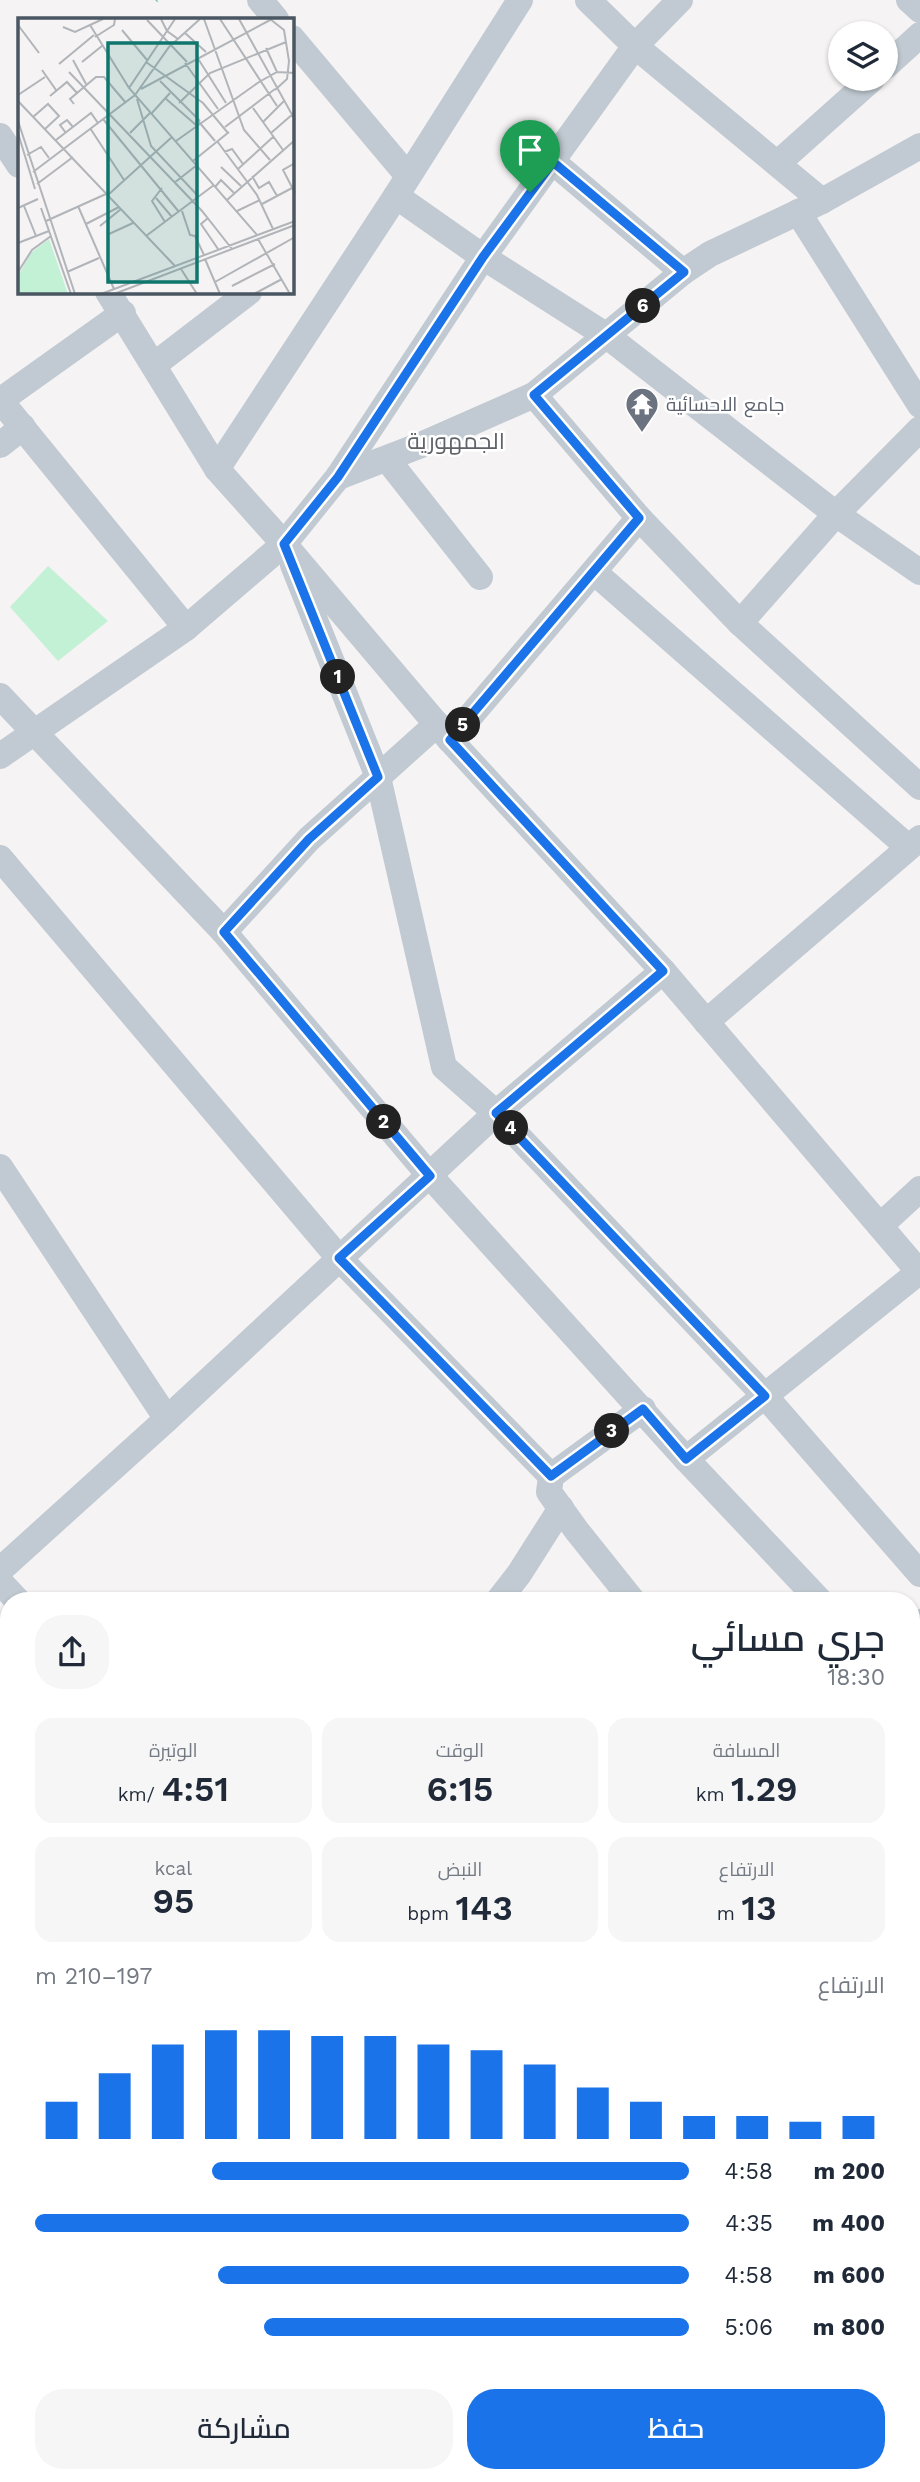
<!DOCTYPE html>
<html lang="ar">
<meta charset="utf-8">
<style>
body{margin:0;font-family:"Work Sans",Cairo,sans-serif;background:#f6f6f7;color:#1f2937;direction:rtl;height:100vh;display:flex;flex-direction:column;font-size:26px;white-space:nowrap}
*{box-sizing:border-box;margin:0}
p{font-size:23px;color:#747a83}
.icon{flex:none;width:38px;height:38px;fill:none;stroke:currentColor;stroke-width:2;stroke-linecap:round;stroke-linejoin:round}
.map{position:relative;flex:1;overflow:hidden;direction:ltr}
.side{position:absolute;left:0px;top:1592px;width:920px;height:891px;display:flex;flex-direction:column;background:#fff;border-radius:28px 28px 0 0;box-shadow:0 2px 5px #0004;direction:rtl}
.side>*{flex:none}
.controls{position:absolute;left:828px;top:21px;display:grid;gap:14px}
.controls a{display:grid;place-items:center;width:70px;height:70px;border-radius:50%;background:#fff;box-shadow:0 2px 5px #0004;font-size:35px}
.pin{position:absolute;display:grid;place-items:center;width:60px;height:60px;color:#fff;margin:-72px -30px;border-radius:50% 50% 50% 0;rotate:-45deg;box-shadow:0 0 7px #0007}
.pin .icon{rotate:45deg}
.km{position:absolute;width:35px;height:35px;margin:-18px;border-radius:50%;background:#222;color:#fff;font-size:19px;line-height:35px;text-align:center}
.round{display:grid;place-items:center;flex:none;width:74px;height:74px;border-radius:28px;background:#f6f6f7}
.head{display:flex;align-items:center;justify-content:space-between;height:119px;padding:0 35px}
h1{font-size:38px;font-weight:600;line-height:52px}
.stats{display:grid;grid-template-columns:repeat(3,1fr);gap:10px;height:119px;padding:7px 35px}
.stats div{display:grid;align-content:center;border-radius:18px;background:#f6f6f7;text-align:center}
.stats b{font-size:35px;font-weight:600}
.stats small{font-size:19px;font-weight:400}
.stats p{font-size:19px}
.chart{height:196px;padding:14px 35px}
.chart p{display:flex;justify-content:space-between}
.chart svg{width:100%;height:126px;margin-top:7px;stroke:#1a73e8;stroke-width:6}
.cta{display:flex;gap:14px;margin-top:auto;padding:14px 35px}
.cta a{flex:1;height:80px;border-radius:28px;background:#1a73e8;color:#fff;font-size:28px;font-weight:600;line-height:80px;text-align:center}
.cta a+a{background:#f6f6f7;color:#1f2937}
ul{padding:0 35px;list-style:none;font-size:23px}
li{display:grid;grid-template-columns:112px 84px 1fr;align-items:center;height:52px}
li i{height:18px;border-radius:9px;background:#1a73e8}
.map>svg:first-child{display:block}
.green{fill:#c3f1d5}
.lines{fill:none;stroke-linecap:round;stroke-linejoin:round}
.path{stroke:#7ad0a6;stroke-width:3.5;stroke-dasharray:5 3.5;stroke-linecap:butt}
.minor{stroke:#c1cad2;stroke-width:26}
.route-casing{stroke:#fff;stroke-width:14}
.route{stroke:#1a73e8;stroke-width:9}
.labels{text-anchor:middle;stroke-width:5;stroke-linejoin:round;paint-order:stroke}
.worship-label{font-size:19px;fill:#5b616d;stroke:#fff;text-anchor:start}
.quarter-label{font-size:23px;fill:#5f6368;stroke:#fff}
.inset-road{fill:none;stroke:#b1b4b9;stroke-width:2}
.view{fill:#0f766e;fill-opacity:0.15;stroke:#0f766e;stroke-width:3.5}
.inset-edge{fill:none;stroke:#4a5661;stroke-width:3.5}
</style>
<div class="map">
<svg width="920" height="2482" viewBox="0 0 920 2482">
<rect width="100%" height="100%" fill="#f5f3f3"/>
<polygon class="green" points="48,566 108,621 58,661 10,607"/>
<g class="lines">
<polyline class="path" points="156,1 157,0"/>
<g class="minor">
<polyline points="260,0 276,19"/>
<polyline points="588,0 635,46 822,201"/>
<polyline points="909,0 920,10"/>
<polyline points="292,38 408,176"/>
<polyline points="886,66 920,35"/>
<polyline points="0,136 19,165"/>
<polyline points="553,162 683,272"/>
<polyline points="778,163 872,79"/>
<polyline points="396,196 483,257 607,336 836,514 920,572"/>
<polyline points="798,212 920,405"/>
<polyline points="108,292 217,469 284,544 450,740 663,971 920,1273"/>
<polyline points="154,365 249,292"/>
<polyline points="534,395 639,518 740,623 920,787"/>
<polyline points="0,400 186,628"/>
<polyline points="1,400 123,313"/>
<polyline points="0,445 23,427"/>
<polyline points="387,459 480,577"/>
<polyline points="217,469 396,196 520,0"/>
<polyline points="338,477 421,445 534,395 683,272 710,254 822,201 920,146"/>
<polyline points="293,565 378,777 444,1067 496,1113 765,1396 920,1574"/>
<polyline points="594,572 908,847"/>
<polyline points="740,623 836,514 920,429"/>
<polyline points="0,696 224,932 430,1176 686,1459 820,1601"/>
<polyline points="450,740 639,518"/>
<polyline points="0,756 186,628 284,544 338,477 483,257 635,46 680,0"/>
<polyline points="0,858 339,1258 551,1476"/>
<polyline points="224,932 309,839 437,724"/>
<polyline points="706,1022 920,838"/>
<polyline points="0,1167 167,1419"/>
<polyline points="880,1226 920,1189"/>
<polyline points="686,1459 919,1272"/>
<polyline points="0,1570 167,1419 496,1113 663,971"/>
<polyline points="0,1582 18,1601"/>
<polyline points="498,1601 519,1574 561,1508"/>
<polyline points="633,1601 577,1531 549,1492 551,1476 643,1409"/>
<polyline points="912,1629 920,1622"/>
<polyline points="912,1682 920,1688"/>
<polyline points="0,1773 9,1769"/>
<polyline points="0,1848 9,1843"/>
<polyline points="6,1983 9,1982"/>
<polyline points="912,2021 920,2036"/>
<polyline points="912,2230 920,2226"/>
<polyline points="912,2282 920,2279"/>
<polyline points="0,2428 9,2446"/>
<polyline points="23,2474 26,2482"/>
<polyline points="878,2474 881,2482"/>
<polyline points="106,2482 109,2474"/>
<polyline points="257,2482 277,2474"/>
<polyline points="377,2482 397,2474"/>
</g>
</g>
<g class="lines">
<defs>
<polygon id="route" points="553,162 684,272 534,395 639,518 450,740 663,971 496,1113 765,1396 686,1459 643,1409 551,1476 339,1258 430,1176 224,932 309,839 378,777 284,544 338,477 483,257"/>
</defs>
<use href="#route" class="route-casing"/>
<use href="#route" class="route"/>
</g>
<defs>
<symbol id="temple-pin" viewBox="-11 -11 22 30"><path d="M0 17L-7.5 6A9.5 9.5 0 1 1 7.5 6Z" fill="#6b7280" stroke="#fff"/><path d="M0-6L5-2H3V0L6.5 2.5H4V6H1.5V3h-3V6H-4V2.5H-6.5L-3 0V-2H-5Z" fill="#fff"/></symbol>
</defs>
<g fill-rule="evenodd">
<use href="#temple-pin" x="623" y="385" width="38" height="52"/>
</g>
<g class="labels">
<g class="worship-label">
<text x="666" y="411">جامع الاحسائية</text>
</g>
<g class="quarter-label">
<text x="456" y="449">الجمهورية</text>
</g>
</g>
<g transform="translate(18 18)">
<rect width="276" height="276" fill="#f5f3f3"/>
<path d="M31,221l19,55h-50v-18l13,-23z" fill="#c3f1d5"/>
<path class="inset-road" d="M143,1l6,12 11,8M186,1l40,111 26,30M202,1l57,87M221,1l56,101M252,1l14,11 5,31 -2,18 -12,11M129,2l40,42M0,7l21,28M72,7l39,63 128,147M45,9l12,5 28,-13M104,12l25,30M167,15l21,19M77,19l19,-12 1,-6M248,30l11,24M179,39l29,46M55,42l13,24M64,44l20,-16M128,44l57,41 25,30M167,45l33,46M41,46l35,-29M24,52l14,20M51,54l133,139 30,38M142,63l40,40M111,70l46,-69M123,71l131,-70M0,77l27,-18M32,78l17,-14 10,11M147,80l31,27M119,81l14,47 48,51M0,83l157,165M161,85l31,-30 76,-31M56,86l-4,-5 26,-22h8l22,26M235,90l30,42M133,96l19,-21M15,99l15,-13 11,12 -14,13M85,101l76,93M0,103l57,173M181,104l16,19M245,104l21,-21M207,109l50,-38M72,110l34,52M0,115l17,56M48,115l-6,-8 7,-5 6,7M112,115l20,-20M253,115l23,-20M38,122l35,-27 7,10M158,123l83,-59 18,-10 18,1M199,123l40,54 16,34M206,134l8,-3 11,15M9,137l14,-8 8,11M175,143l36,-29M277,145l-12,7 12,23M203,149l20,19M220,151l35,-32M15,154l102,-77 34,-48 31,-28M234,158l7,12 10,-6 8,14M156,165l23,-18M19,166l36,-27M197,169l6,-7 13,13M144,170l-10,13 13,21M90,177l64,-58M138,180l16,19M209,182l68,-60M244,186l30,-16M6,188l12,30M60,188l36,83M0,190l20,-9M23,190l30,86M164,193l8,24 5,1 9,19M219,193l23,-11M190,200l-7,6 17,25M28,203l60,-27M68,206l33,-17M82,208l21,-17M91,216l24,-11M128,218l68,-51M240,221l32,55M0,225l31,-12M187,241l15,35M163,251l16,25M0,254l14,-22 19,-14M49,254l32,-14M197,264l80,-45M214,268l43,-22M83,276l194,-73M96,276l181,-69M236,276l28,-15"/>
<path class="view" d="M90,25h89v239h-89z"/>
<rect width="276" height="276" class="inset-edge"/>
</g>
</svg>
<div class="controls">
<a><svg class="icon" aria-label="layers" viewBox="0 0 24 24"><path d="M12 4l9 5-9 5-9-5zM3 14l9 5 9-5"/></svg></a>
</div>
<div class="pin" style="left:530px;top:192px;background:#1e9e55"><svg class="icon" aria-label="arrive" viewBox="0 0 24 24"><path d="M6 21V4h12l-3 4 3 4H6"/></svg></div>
<b class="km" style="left:338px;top:677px">1</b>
<b class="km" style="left:384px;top:1122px">2</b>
<b class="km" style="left:612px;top:1431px">3</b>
<b class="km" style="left:511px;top:1128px">4</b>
<b class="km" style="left:463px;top:725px">5</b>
<b class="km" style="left:643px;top:306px">6</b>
<section class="side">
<div class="head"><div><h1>جري مسائي</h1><p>18:30</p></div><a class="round"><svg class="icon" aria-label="share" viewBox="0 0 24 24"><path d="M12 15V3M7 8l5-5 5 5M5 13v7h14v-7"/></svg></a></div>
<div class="stats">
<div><p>المسافة</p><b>1.29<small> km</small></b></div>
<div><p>الوقت</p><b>6:15</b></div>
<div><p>الوتيرة</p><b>4:51<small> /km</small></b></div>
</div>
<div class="stats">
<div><p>الارتفاع</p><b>13<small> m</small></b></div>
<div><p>النبض</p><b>143<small> bpm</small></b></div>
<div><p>kcal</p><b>95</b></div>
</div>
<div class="chart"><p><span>الارتفاع</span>197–210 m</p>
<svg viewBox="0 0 160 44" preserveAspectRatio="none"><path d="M5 44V31M15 44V21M25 44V11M35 44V6M45 44V6M55 44V8M65 44V8M75 44V11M85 44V13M95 44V18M105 44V26M115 44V31M125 44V36M135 44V36M145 44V38M155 44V36"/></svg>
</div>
<ul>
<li><b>200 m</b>4:58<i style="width:73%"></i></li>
<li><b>400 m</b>4:35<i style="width:100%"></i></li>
<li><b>600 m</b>4:58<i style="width:72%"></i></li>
<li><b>800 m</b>5:06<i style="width:65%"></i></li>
</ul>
<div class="cta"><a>حفظ</a><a>مشاركة</a></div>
</section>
</div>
